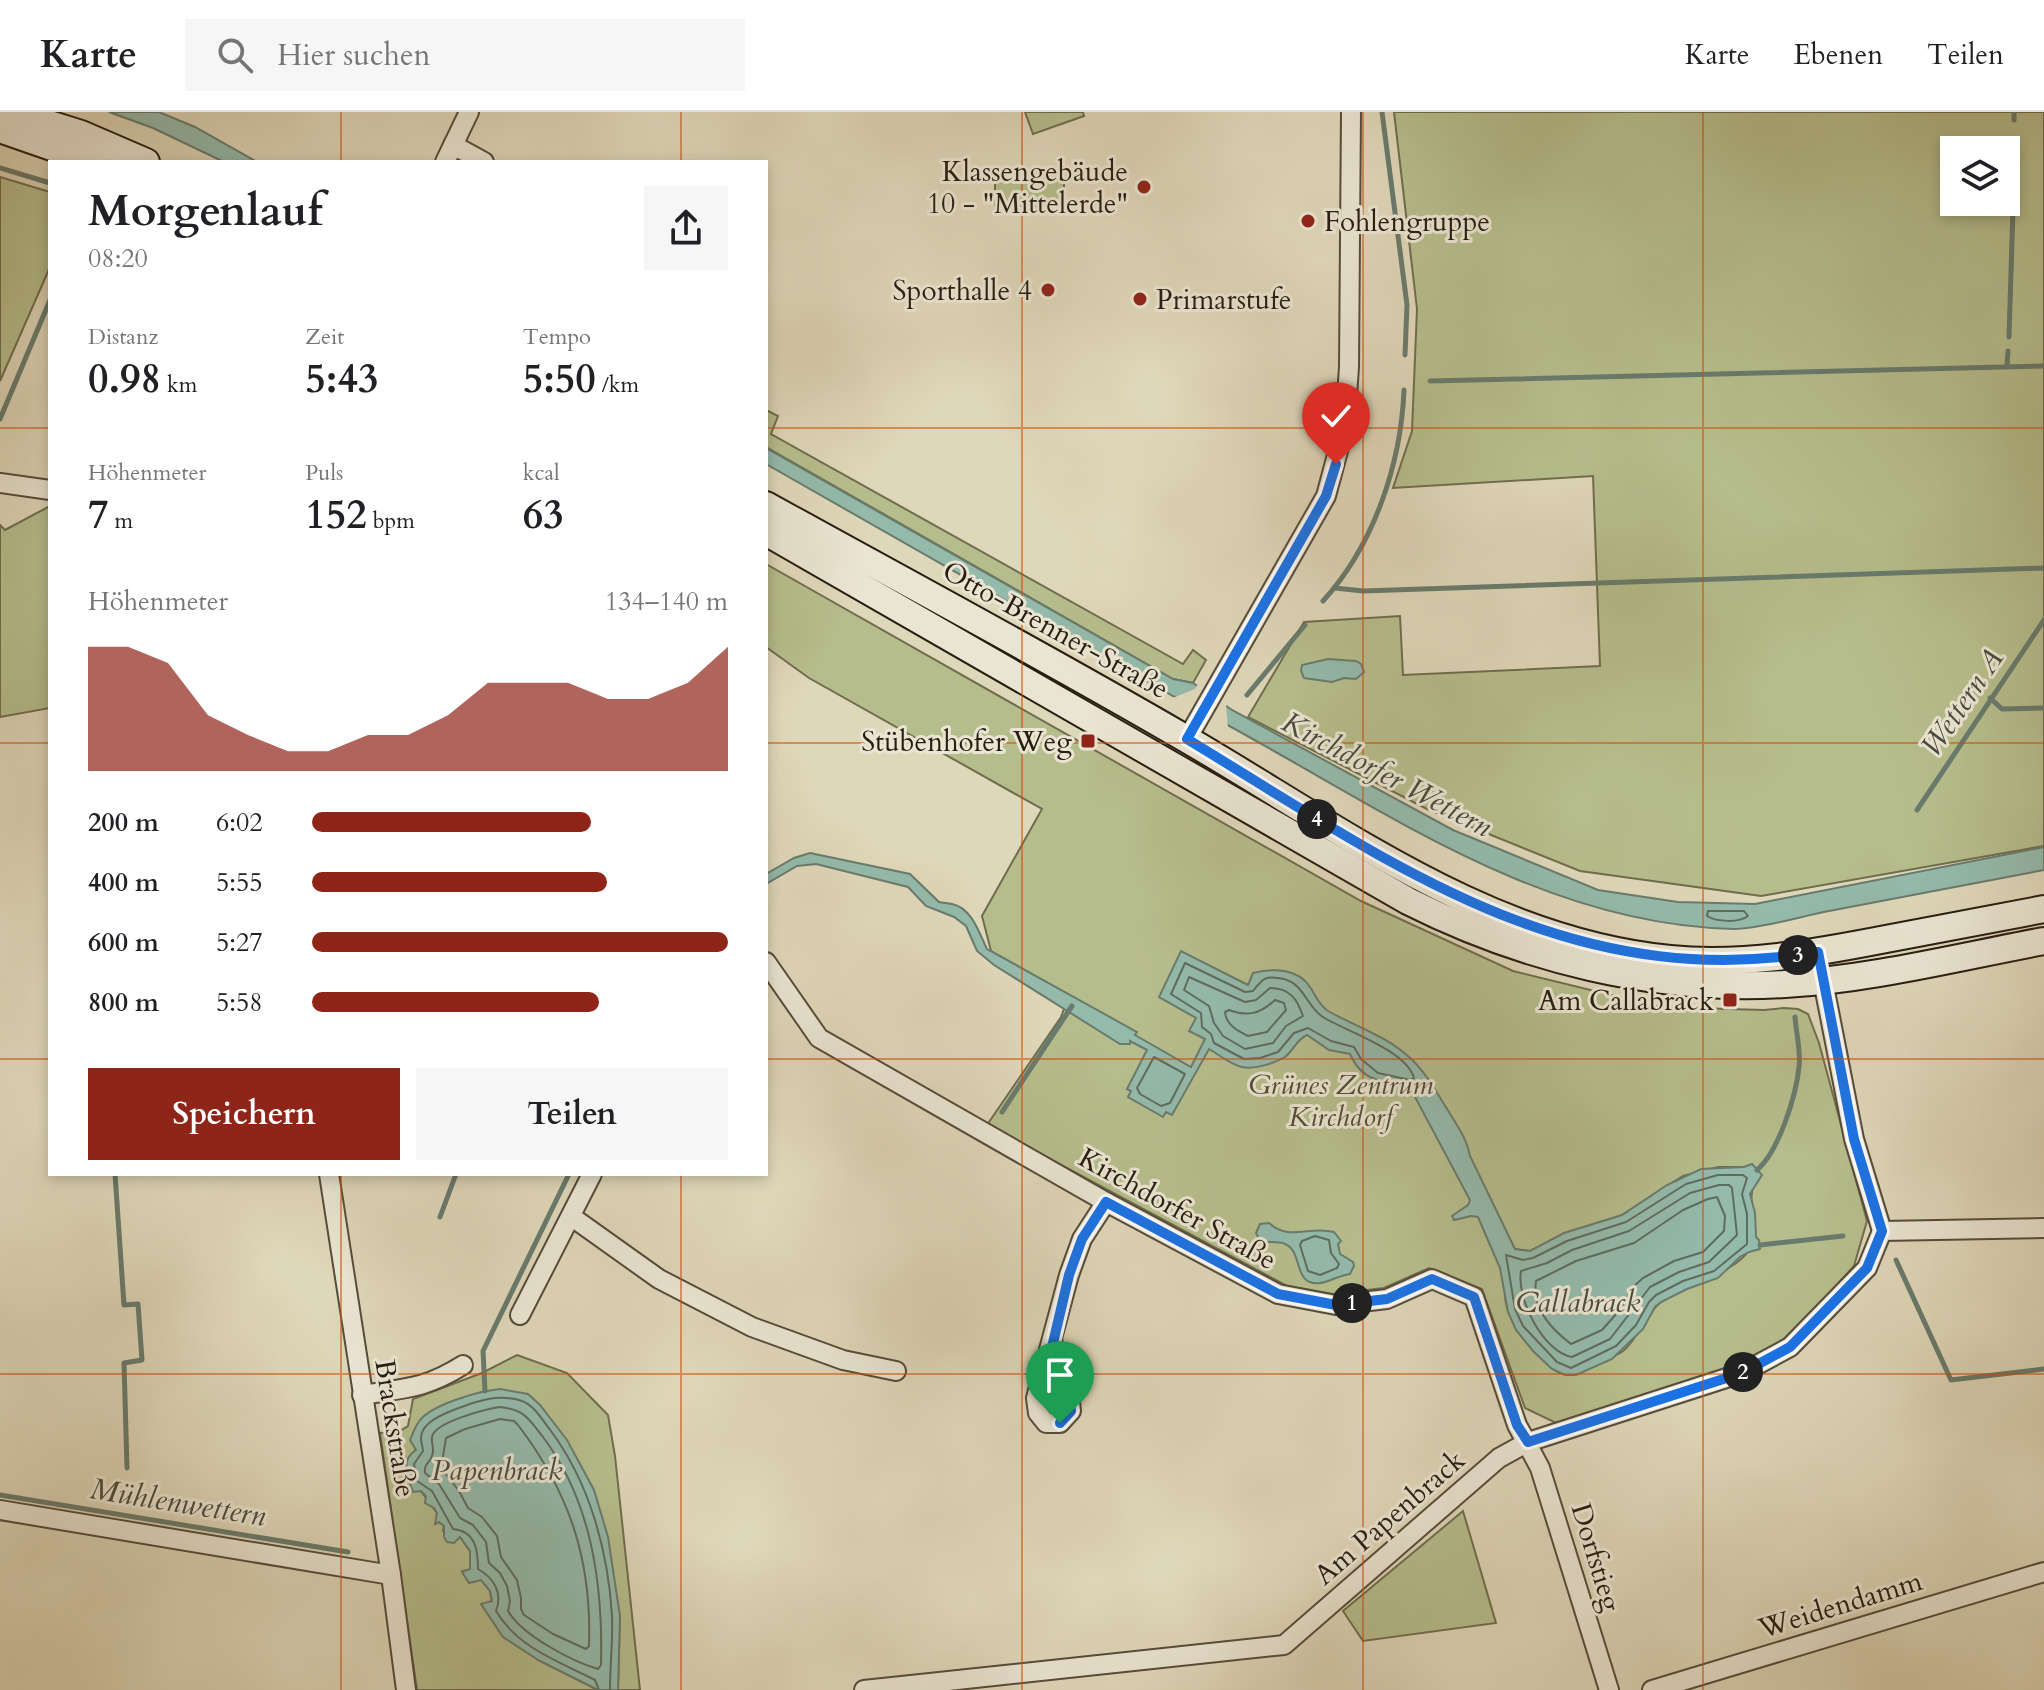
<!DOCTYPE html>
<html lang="de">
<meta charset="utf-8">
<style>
body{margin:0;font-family:Cardo,serif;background:#f6f6f6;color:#202124;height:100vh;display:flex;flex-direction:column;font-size:30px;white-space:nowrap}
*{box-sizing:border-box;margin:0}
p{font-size:26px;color:#757577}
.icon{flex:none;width:44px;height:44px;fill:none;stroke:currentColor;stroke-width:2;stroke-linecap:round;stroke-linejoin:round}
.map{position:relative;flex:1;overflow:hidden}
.details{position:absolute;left:48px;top:48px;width:720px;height:1016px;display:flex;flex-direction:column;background:#fff;border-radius:0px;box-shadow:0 4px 12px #0003}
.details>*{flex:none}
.tools{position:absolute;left:1940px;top:24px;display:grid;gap:16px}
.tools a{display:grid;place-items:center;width:80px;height:80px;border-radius:0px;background:#fff;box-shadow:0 4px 12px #0003;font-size:40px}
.pin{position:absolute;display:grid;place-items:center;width:68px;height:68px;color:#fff;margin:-82px -34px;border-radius:50% 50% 50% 0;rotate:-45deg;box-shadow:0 0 8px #0007}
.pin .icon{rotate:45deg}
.km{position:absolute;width:40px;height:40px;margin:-20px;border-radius:50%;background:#222;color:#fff;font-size:22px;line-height:40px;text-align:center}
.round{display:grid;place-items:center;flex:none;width:84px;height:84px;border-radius:0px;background:#f6f6f6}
.overview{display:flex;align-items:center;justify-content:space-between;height:136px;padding:0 40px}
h1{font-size:44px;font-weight:600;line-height:60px}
.stats{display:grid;grid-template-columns:repeat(3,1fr);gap:12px;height:136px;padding:8px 40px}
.stats div{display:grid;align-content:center}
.stats b{font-size:40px;font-weight:600}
.stats small{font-size:22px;font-weight:400}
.stats p{font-size:22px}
.chart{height:224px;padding:16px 40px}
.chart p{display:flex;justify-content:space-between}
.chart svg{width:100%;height:144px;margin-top:8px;fill:#8f2418;opacity:.7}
.primary-button{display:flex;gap:16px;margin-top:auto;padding:16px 40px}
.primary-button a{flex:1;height:92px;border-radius:0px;background:#8f2418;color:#fff;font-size:32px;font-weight:600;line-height:92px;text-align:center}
.primary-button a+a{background:#f6f6f6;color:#202124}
ul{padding:0 40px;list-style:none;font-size:26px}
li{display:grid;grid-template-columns:128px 96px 1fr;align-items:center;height:60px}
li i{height:20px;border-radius:10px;background:#8f2418}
header{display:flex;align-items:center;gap:48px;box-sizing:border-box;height:112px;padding:0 40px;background:#fff;border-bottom:2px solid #e0e0e0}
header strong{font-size:38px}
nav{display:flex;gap:44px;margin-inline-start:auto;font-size:28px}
.search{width:560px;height:72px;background:#f6f6f6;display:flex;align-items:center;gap:20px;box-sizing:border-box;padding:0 28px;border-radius:0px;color:#757577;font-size:30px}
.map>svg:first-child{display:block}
.green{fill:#b6bd8c;stroke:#6f6d4e;stroke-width:2;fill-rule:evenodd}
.water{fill:#94baab;stroke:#697b6d;stroke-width:2}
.pier{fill:#dfd7b9}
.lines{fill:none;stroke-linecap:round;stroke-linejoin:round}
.shore{stroke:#5e6c5e;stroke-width:2}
.stream{stroke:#697b6d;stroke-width:5}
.street-casing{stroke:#564c3b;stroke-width:22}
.secondary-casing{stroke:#281d11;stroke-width:30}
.street{stroke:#eae5d2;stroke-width:18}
.secondary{stroke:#eae5d2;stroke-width:26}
.route-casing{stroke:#fff;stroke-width:16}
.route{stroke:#1a73e8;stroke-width:10}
.grid{fill:none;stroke:#cb500d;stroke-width:2;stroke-opacity:0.55}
.poi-dot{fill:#8f2418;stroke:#eae5d2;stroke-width:3}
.labels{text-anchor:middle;stroke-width:6;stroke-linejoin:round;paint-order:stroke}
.poi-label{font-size:28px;fill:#281d11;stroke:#eae5d2;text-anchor:end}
.street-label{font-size:28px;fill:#281d11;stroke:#eae5d2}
.park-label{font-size:28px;font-style:italic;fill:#534d36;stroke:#eae5d2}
.water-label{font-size:30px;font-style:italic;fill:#484c3f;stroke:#eae5d2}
</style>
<header>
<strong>Karte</strong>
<div class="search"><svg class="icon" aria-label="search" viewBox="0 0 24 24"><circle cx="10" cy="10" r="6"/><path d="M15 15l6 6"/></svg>Hier suchen</div>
<nav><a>Karte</a><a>Ebenen</a><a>Teilen</a></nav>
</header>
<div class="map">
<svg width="2044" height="1578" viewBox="0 0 2044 1578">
<rect width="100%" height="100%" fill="#dfd7b9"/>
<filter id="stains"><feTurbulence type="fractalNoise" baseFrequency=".0025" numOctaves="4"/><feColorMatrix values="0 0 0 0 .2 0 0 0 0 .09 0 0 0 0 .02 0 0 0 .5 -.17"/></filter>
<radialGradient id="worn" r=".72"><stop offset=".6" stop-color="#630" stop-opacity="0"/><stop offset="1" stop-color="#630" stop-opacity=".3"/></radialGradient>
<g class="green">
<polygon points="1025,0 1083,0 1084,4 1033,22"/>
<path d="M1394,0h650v734l-283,50 -181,-25 -153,-62 -179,-92 56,-95 96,-6 3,59 197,-9 -7,-190 -200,12 19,-57 5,-122zM1954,38h52v52h-52z"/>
<rect x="995" y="59" width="69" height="35"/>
<polygon points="0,65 50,80 50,155 0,269"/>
<polygon points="766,298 778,304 771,322 1183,552 1193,538 1206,548 1193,571 1173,567 766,335"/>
<polygon points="50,394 50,596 0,605 0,413 5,418"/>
<path d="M766,452l595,337 152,70 147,36 104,3 20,-2 14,1 10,5 11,29 48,178 -13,45 -67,73 -46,25 -185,59 -31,-15 -43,-119 -53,-21 -45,20 -51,6 -46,-8 -300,-161 74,-108 8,-22 -78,-44 -9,-35 60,-107 -233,-131 -43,-31zM1718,1055h26l10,17c-9,20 10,43 -4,65 -16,25 -66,37 -89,53 -14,10 -22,36 -38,49 -13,10 -47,17 -64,22 -21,-15 -56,-54 -54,-81 2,-14 7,-29 10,-43l15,2 92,-36 61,-39z"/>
<polygon points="517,1243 567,1261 608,1303 615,1344 640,1578 618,1578 620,1504 485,1279 438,1296 413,1321 421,1379 437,1401 436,1411 439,1410 444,1414 443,1419 456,1428 460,1425 470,1439 470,1458 463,1459 473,1469 481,1467 490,1479 492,1490 482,1492 538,1548 598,1578 417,1578 380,1321 398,1320 408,1314 413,1287 482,1261"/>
<polygon points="1463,1399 1496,1511 1363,1529 1343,1499"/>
</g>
<g class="water">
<polygon points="109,0 159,0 195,15 257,50 224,50 153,16"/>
<path d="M766,336l407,231 20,4 39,27 221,120 145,60 80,12 77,2 289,-57v23c-72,14 -143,27 -215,41 -27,5 -69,18 -95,18 -209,-4 -382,-143 -561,-233l-407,-232z"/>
<polygon points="1328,547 1356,549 1361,552 1364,560 1356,567 1344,566 1332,570 1304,566 1301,559 1302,553"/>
<path d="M810,741l100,21 29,28c4,1 8,1 13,2 20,4 27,29 35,45l150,83 -2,3 56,32 14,-28 -16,-8 7,-13 -37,-21 22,-46 67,34 5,-12c19,-5 45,-5 57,14 6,9 8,17 18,24 27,15 58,25 81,46 17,15 28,36 40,55 9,15 18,27 21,44l45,93 15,2 34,-18 58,-18 45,-30 34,-16 43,-2 8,-3 10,11 -12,19 5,19 1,24 3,3 1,9 -11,3 -9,5 -22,21 -31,11 -26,13 -6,5 -12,22 -31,30 -36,16h-11l-13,-6 -19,-18 -17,-21 -8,-18 -8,-44 -22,-51 -7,-1 -17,4 -2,-4 16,-11 2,-5 -56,-105c-21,-21 -47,-3 -64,-41l-21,-4 -22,-15c-11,5 -13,15 -22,22 -10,6 -31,13 -43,10 -11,-2 -24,-13 -33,-18l-37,66 -6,-3 -3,5 -35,-20 3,-6 -4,-2 20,-39 -17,-9v3h-10l-126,-79 -17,-14 -11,-25 -12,-9 -28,-11 -18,-19 -92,-23 -19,2 -31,18v-10l28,-16z"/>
<path d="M1269,1111c21,19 41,2 65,9l7,9 -3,3 2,10 13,8 1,4 -4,8c-10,1 -21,8 -30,9 -28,3 -16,-31 -35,-39 -7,-3 -17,-1 -25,-3l-4,-8 4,-9z"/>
<path d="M500,1277l28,5 12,11 27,35 27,50 14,47 12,79 -2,74h-20l-60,-30 -35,-23 -22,-33 11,-3 -2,-10 -9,-11 -12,3 -7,-11 8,-3v-18l-10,-14 -6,6 -7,-1 -3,-5v-11l-5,-4 -4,2 2,-11 -3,-5 -9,-5 1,-7 -5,-5 -8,1c-6,-15 -13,-32 3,-42l-6,-10c2,-5 5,-12 8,-17 10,-18 62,-32 82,-34z"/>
</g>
<polygon class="pier" points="1199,570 1229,590 1226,594 1228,616 1170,587 1195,577"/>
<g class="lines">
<g class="shore">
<path d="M1708,799h36l4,5c-9,7 -31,6 -41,0z"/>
<path d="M1185,851l60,29 8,-1c10,-13 13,-16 31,-12 21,6 22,27 39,38 24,15 83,33 91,61l-4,2 -32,-7 -17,-14 -7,-12 -23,-6 -23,-13 -14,5 -16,19 -18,6 -16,1 -30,-16 -3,-9 -9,-7 -1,-14 -30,-19z"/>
<path d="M1189,865l56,25 11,-2 14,-12c20,0 27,11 33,28l-17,10 -13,17 -28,6 -22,-13 -9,-13 -5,-17 -25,-16z"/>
<path d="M1275,888l9,3 2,7 -19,22 -19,4c-10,-5 -22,-11 -23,-24l4,-2c19,7 31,4 46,-10z"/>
<polygon points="1154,945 1185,962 1170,991 1161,994 1140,982 1137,976"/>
<polygon points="1718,1063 1743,1063 1747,1066 1742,1082 1747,1102 1747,1132 1714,1159 1683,1169 1656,1183 1649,1190 1636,1213 1616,1234 1571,1256 1557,1250 1523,1214 1515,1197 1506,1143 1523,1148 1533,1146 1567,1129 1626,1110 1686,1072"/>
<path d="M1719,1073h10l3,3 5,47 -28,27 -30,10 -29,15 -40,52 -38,18c-29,-5 -56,-59 -51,-86l26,-8 25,-13 57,-19 61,-38z"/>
<path d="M1717,1085l8,19 -1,15 -21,21 -29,9 -31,17 -10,9 -15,25 -16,18 -31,14c-21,-16 -39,-36 -35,-63l40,-20 58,-18 49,-33 25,-11z"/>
<polygon points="1315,1124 1329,1128 1331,1141 1339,1152 1337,1156 1320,1163 1308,1159 1300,1133 1302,1129"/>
<path d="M500,1295c25,3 28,11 43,30 49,65 60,148 58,228l-3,4c-27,-8 -76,-34 -90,-58l2,-10 -3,-15 -7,-13 -11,-10 -3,-21 -13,-17 -13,-7 -21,-34 -14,-11c-1,-10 4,-9 7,-17 3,-7 -1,-12 0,-19 2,-15 55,-28 68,-30z"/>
<path d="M500,1307l14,2 4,4c52,68 74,136 71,221l-3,3 -33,-15 -29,-19 -3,-6v-11l-4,-18 -16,-23 -4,-21 -15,-19 -14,-9 -9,-17 -18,-23 5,-30 19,-9z"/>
<path d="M599,1578l-4,-10c-37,-19 -77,-32 -99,-69 7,-18 -2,-33 -18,-42 0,-20 -3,-38 -25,-40l-21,-38 -15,-10 -3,-17 9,-13c0,-4 -2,-8 -2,-12 -1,-16 22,-25 35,-30 21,-8 43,-16 66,-8 12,4 21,20 29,30 39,53 57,120 61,185 1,25 -2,49 -2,74"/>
</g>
<g class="stream">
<polyline points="1382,0 1407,193 1405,243"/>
<polyline points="2014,0 2014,8"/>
<polyline points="0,56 50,71"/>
<polyline points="2009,225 2015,31"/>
<polyline points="2007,254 2008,239"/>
<polyline points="1430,269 2044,254"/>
<polyline points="0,307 50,188"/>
<polyline points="1335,476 1363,479 2044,456"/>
<path d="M1323,489c51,-56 78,-137 81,-211"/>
<polyline points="1247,583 1305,513"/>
<polyline points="1990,586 2002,597 2044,596"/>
<polyline points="1917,698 2044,508"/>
<polyline points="1002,1000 1072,894"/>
<path d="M1757,1058c22,-19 39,-74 42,-103 2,-16 -3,-35 -4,-50"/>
<polyline points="115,1062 124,1193 138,1192 142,1248 124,1251 127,1356"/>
<polyline points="440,1105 456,1062"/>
<polyline points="1760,1133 1843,1124"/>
<polyline points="1896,1148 1951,1268 2044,1257"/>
<polyline points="485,1279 483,1239 569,1062"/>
<polyline points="0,1383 348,1440"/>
</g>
<defs>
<g id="street">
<polyline points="453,33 484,50"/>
<polyline points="445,50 469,0"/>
<polyline points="0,371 50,378"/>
<polyline points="1187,627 1326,384 1345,313 1349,255 1351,0"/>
<polyline points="766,850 819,926 1106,1090 1278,1182 1336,1193 1387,1187 1432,1167 1474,1185 1517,1313 1540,1356 1609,1578"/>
<polyline points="1823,869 1854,1027 1882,1119"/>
<polyline points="329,1062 391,1463 406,1578"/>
<polyline points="572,1105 659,1167 752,1215 843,1248 896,1259"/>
<polyline points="1882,1119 2044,1116"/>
<polyline points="520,1203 592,1062"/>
<polyline points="1053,1231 1057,1259 1069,1280 1071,1299 1060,1311 1046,1311 1038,1301 1036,1286 1069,1163 1082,1127 1106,1090"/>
<path d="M362,1283c43,-7 63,-6 101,-30"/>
<polyline points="0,1398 391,1463"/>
<polyline points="864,1578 1284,1533 1499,1346 1528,1330 1742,1261 1790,1235 1867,1156 1882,1119"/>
<polyline points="1652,1578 2044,1460"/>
</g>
<g id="secondary">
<polyline points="11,0 81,22 146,50"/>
<polyline points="0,17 95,50"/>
<path d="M766,393c139,77 280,152 417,232 154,89 303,204 487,222 73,7 144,-6 216,-20 52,-10 105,-20 158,-30"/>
<path d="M766,420l642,369c115,58 248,91 377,83 87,-5 173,-27 259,-43"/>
</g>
</defs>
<use href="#street" class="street-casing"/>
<use href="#secondary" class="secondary-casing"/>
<use href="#street" class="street"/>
<use href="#secondary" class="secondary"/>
</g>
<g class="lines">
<defs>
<path id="route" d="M1060,1311l11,-12 -2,-19 -12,-21 -4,-28 16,-68 13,-36 24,-37 172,92 58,11 51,-6 45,-20 42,18 43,128 11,17 214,-69 48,-26 77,-79 15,-37 -28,-92 -36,-187c-252,42 -428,-90 -631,-213l139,-243 10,-32"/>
</defs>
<use href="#route" class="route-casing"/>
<use href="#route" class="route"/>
</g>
<path class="grid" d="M341,0v50M681,0v50M1022,0v1578M1363,0v1578M1703,0v1578M0,316h50M766,316h1278M0,631h50M766,631h1278M0,947h50M766,947h1278M341,1062v516M681,1062v516M0,1262h2044"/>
<g class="poi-dot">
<circle cx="1144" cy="75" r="8"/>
<circle cx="1308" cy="109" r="8"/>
<circle cx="1048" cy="178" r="8"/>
<circle cx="1140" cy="187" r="8"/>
<rect x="1080" y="621" width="16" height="16" rx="4"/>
<rect x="1722" y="880" width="16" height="16" rx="4"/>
</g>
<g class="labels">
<g class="poi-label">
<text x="1128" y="69">Klassengebäude<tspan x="1128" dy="32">10 - "Mittelerde"</tspan></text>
<text x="1324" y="119" text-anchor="start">Fohlengruppe</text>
<text x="1032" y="188">Sporthalle 4</text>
<text x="1156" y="197" text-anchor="start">Primarstufe</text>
<text x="1072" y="639">Stübenhofer Weg</text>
<text x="1714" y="898">Am Callabrack</text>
</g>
<g class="street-label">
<text transform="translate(1056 517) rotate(29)" y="10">Otto-Brenner-Straße</text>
<text transform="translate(1178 1096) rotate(29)" y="10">Kirchdorfer Straße</text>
<text transform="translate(396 1316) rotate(81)" y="10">Brackstraße</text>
<text transform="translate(1389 1405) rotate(-41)" y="10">Am Papenbrack</text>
<text transform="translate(1597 1445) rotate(73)" y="10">Dorfstieg</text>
<text transform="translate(1840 1492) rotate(-17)" y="10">Weidendamm</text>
</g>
<g class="park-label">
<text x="1341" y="982">Grünes Zentrum<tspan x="1341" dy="32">Kirchdorf</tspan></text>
</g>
<g class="water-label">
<text transform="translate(1962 590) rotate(-56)" y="10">Wettern A</text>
<text transform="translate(1387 662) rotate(28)" y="10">Kirchdorfer Wettern</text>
<text x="1578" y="1200">Callabrack</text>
<text x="497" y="1368">Papenbrack</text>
<text transform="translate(178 1390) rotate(9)" y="10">Mühlenwettern</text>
</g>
</g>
<rect width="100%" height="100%" filter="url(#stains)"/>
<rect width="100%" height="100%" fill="url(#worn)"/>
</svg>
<div class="tools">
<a><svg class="icon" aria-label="layers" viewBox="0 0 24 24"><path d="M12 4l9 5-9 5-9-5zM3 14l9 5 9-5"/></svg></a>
</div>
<div class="pin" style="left:1060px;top:1311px;background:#1e9e55"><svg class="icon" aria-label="arrive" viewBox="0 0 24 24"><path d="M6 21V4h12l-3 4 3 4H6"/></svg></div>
<div class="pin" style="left:1336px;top:352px;background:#d93025"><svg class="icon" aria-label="check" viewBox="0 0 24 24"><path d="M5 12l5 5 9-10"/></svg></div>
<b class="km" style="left:1352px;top:1191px">1</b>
<b class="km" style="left:1743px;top:1260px">2</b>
<b class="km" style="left:1798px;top:843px">3</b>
<b class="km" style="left:1317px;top:707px">4</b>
<section class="details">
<div class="overview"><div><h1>Morgenlauf</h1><p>08:20</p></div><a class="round"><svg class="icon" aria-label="share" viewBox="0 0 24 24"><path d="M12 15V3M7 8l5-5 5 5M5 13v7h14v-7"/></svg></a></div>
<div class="stats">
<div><p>Distanz</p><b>0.98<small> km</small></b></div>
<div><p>Zeit</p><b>5:43</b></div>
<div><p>Tempo</p><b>5:50<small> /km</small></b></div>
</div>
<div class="stats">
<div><p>Höhenmeter</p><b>7<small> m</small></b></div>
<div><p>Puls</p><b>152<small> bpm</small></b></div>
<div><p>kcal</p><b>63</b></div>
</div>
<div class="chart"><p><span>Höhenmeter</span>134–140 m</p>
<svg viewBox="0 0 160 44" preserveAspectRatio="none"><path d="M0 44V6L10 6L20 11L30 27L40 33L50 38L60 38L70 33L80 33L90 27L100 17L110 17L120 17L130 22L140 22L150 17L160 6V44z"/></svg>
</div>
<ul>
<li><b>200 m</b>6:02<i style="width:67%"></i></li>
<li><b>400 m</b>5:55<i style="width:71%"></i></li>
<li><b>600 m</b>5:27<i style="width:100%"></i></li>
<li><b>800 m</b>5:58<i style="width:69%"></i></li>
</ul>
<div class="primary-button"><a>Speichern</a><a>Teilen</a></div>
</section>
</div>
